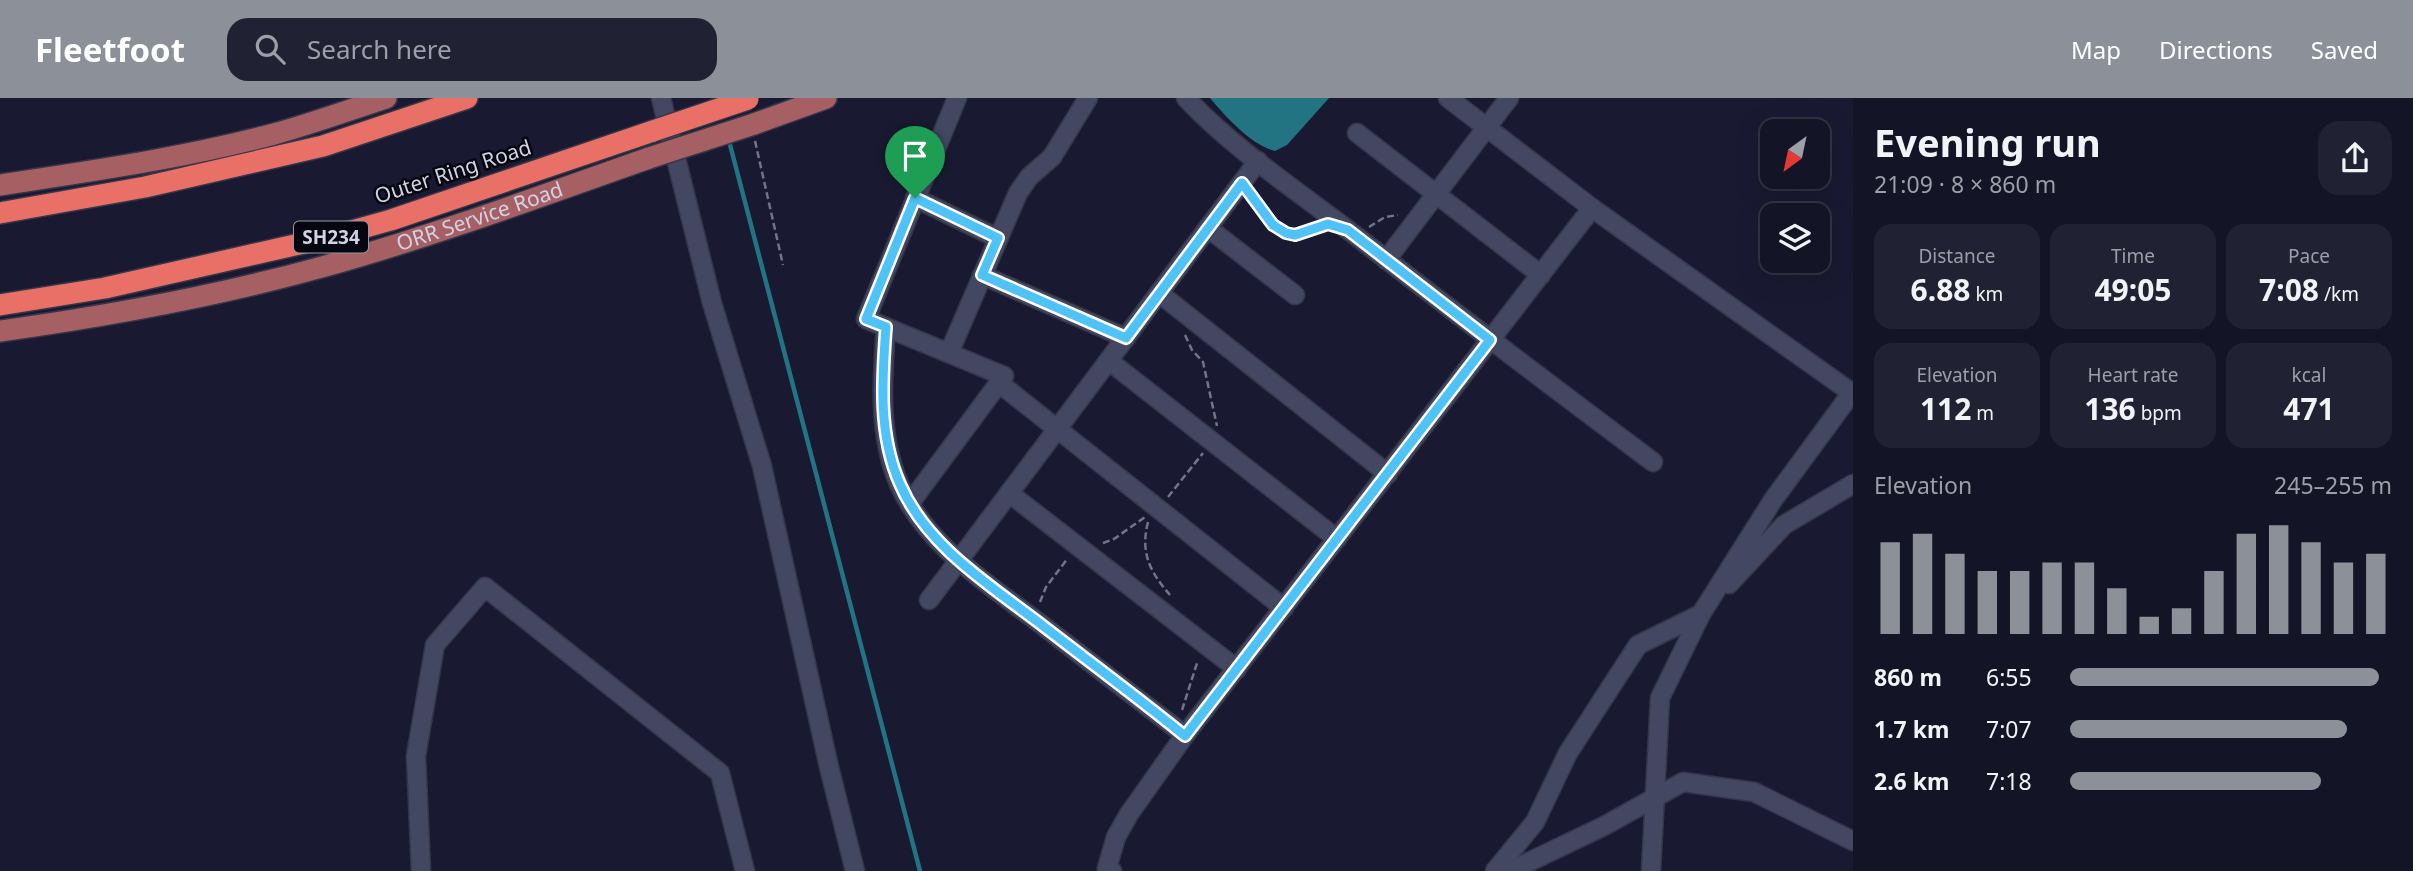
<!DOCTYPE html>
<meta charset="utf-8">
<style>
body{margin:0;font-family:"Noto Sans",sans-serif;background:#202132;color:#f1f3f6;height:100vh;display:flex;flex-direction:column;font-size:26px;white-space:nowrap}
*{box-sizing:border-box;margin:0}
p{font-size:23px;color:#9d9ea7}
.icon{flex:none;width:38px;height:38px;fill:none;stroke:currentColor;stroke-width:2;stroke-linecap:round;stroke-linejoin:round}
.map{position:relative;flex:1;overflow:hidden}
.drawer{display:flex;flex-direction:column;background:#131425;width:560px}
.drawer>*{flex:none}
.needle{width:46px;rotate:213deg}
.buttons{position:absolute;left:1760px;top:21px;display:grid;gap:14px}
.buttons a{display:grid;place-items:center;width:70px;height:70px;border-radius:14px;background:#131425;box-shadow:0 7px 28px #0002,0 0 0 2px #323342;font-size:35px}
.pin{position:absolute;display:grid;place-items:center;width:60px;height:60px;color:#fff;margin:-72px -30px;border-radius:50% 50% 50% 0;rotate:-45deg;box-shadow:0 0 7px #0007}
.pin .icon{rotate:45deg}
.round{display:grid;place-items:center;flex:none;width:74px;height:74px;border-radius:21px;background:#202132}
.overview{display:flex;align-items:center;justify-content:space-between;height:119px;padding:0 21px}
h1{font-size:38px;font-weight:700;line-height:52px}
.figures{display:grid;grid-template-columns:repeat(3,1fr);gap:10px;height:119px;padding:7px 21px}
.figures div{display:grid;align-content:center;border-radius:18px;background:#202132;text-align:center}
.figures b{font-size:30px;font-weight:700}
.figures small{font-size:19px;font-weight:400}
.figures p{font-size:19px}
.chart{height:196px;padding:14px 21px}
.chart p{display:flex;justify-content:space-between}
.chart svg{width:100%;height:126px;margin-top:7px;stroke:#8c9099;stroke-width:6}
ul{padding:0 21px;list-style:none;font-size:23px}
li{display:grid;grid-template-columns:112px 84px 1fr;align-items:center;height:52px}
li i{height:18px;border-radius:9px;background:#8c9099}
header{display:flex;align-items:center;gap:42px;box-sizing:border-box;height:98px;padding:0 35px;background:#8c9099;color:#fff}
header strong{font-size:33px}
nav{display:flex;gap:38px;margin-inline-start:auto;font-size:24px}
.search{width:490px;height:63px;background:#202132;display:flex;align-items:center;gap:18px;box-sizing:border-box;padding:0 24px;border-radius:21px;color:#9d9ea7;font-size:26px}
main{display:flex;flex:1;min-height:0}
.map>svg:first-child{display:block}
.water{fill:#237483}
.lines{fill:none;stroke-linecap:round;stroke-linejoin:round}
.stream{stroke:#237483;stroke-width:4.5}
.minor-casing{stroke:#363649;stroke-width:21}
.primary-casing{stroke:#363649;stroke-width:24}
.motorway-casing{stroke:#363649;stroke-width:24}
.path{stroke:#737488;stroke-width:2.5;stroke-dasharray:7 3.5;stroke-linecap:butt}
.minor{stroke:#444761;stroke-width:18}
.primary{stroke:#a66064;stroke-width:21}
.motorway{stroke:#e87066;stroke-width:21}
.primary-bridge-casing{stroke:#363649;stroke-width:24;stroke-linecap:butt}
.motorway-bridge-casing{stroke:#363649;stroke-width:24;stroke-linecap:butt}
.primary-bridge{stroke:#a66064;stroke-width:21}
.motorway-bridge{stroke:#e87066;stroke-width:21}
.route-casing{stroke:#fff;stroke-width:14}
.route{stroke:#4fc3f7;stroke-width:9}
.labels{text-anchor:middle;stroke-width:5;stroke-linejoin:round;paint-order:stroke}
.shield{fill:#060610;stroke:#9496a4;stroke-width:2}
.shield-label{font-size:19px;font-weight:bold;fill:#d1d3e4}
.street-label{font-size:21px;fill:#d1d3e4;stroke:#060610}
</style>
<header>
<strong>Fleetfoot</strong>
<div class="search"><svg class="icon" aria-label="search" viewBox="0 0 24 24"><circle cx="10" cy="10" r="6"/><path d="M15 15l6 6"/></svg>Search here</div>
<nav><a>Map</a><a>Directions</a><a>Saved</a></nav>
</header>
<main>
<div class="map">
<svg width="1853" height="773" viewBox="0 0 1853 773">
<rect width="100%" height="100%" fill="#191a31"/>
<path class="water" d="M1210,0h119l-42,47 -12,6c-24,-6 -49,-34 -65,-53z"/>
<g class="lines">
<polyline class="stream" points="728,39 920,773"/>
<defs>
<g id="minor">
<polyline points="661,0 712,205 762,368 829,669 855,773"/>
<path d="M1186,0c49,52 113,94 170,138 98,76 198,152 297,226"/>
<polyline points="1448,0 1592,110 1852,295"/>
<polyline points="1357,35 1541,177"/>
<polyline points="915,100 997,140"/>
<polyline points="1208,130 1295,197"/>
<polyline points="1386,162 1509,0"/>
<polyline points="982,177 1126,240"/>
<polyline points="1159,195 1388,376"/>
<path d="M886,229c-4,52 -8,108 13,157 28,63 91,101 143,141 48,37 95,74 143,110"/>
<polyline points="949,255 1018,95 1029,79 1052,59 1088,0"/>
<polyline points="1109,263 1337,441"/>
<polyline points="999,285 1284,510"/>
<polyline points="1009,395 1237,571"/>
<polyline points="910,405 1004,278 866,221 957,0"/>
<polyline points="1729,486 1784,427 1853,386"/>
<polyline points="929,502 1258,63"/>
<polyline points="421,773 416,658 435,547 485,489 720,675 745,773"/>
<polyline points="1112,773 1107,770 1116,739 1129,716 1185,637 1592,110"/>
<polyline points="1495,773 1535,724 1568,655 1638,547 1701,516 1773,402 1853,293"/>
<polyline points="1510,773 1604,728 1683,684 1754,694 1853,743"/>
<polyline points="1651,773 1660,600 1702,514"/>
</g>
<g id="primary">
<polyline points="754,26 826,0"/>
<path d="M0,87c92,-14 184,-27 274,-51 37,-10 75,-24 112,-36"/>
<path id="s1" d="M0,233c108,-15 217,-35 322,-64 111,-31 219,-71 327,-109"/>
</g>
<g id="motorway">
<polyline points="0,115 145,89 323,48 467,0"/>
<polyline points="0,207 105,190 330,139 391,122 653,33"/>
</g>
</defs>
<use href="#minor" class="minor-casing"/>
<use href="#primary" class="primary-casing"/>
<use href="#motorway" class="motorway-casing"/>
<g class="path">
<polyline points="755,43 783,167"/>
<path d="M1252,99c10,13 21,37 41,37 7,0 16,-4 22,-6"/>
<polyline points="1369,129 1385,119 1398,117"/>
<polyline points="1185,237 1192,252 1203,264 1217,328"/>
<polyline points="1168,399 1203,355"/>
<path d="M1148,424c-8,31 2,50 22,73"/>
<polyline points="1103,445 1114,441 1145,419"/>
<polyline points="1040,504 1046,489 1068,460"/>
<polyline points="1182,612 1198,562"/>
</g>
<use href="#minor" class="minor"/>
<use href="#primary" class="primary"/>
<use href="#motorway" class="motorway"/>
<defs>
<polyline id="primary-bridge" points="649,60 754,26"/>
<polyline id="motorway-bridge" points="653,33 748,1"/>
</defs>
<use href="#primary-bridge" class="primary-bridge-casing"/>
<use href="#motorway-bridge" class="motorway-bridge-casing"/>
<use href="#primary-bridge" class="primary-bridge"/>
<use href="#motorway-bridge" class="motorway-bridge"/>
</g>
<g class="lines">
<defs>
<path id="route" d="M1242,85l31,42 13,8 9,2 33,-11 20,6 142,110 -305,396c-48,-39 -98,-76 -147,-114 -51,-39 -112,-77 -138,-138 -22,-49 -18,-105 -14,-157l-20,-8 49,-121 83,40 -16,37 144,63z"/>
</defs>
<use href="#route" class="route-casing"/>
<use href="#route" class="route"/>
</g>
<g class="labels">
<rect class="shield" x="294" y="123.5" width="74" height="31" rx="5"/>
<g class="shield-label">
<text x="331" y="146">SH234</text>
</g>
<g class="street-label">
<text transform="translate(453 74) rotate(-18)" y="7">Outer Ring Road</text>
<text dy="7" stroke="none"><textPath href="#s1" startOffset="494">ORR Service Road</textPath></text>
</g>
</g>
</svg>
<div class="buttons">
<a><svg class="needle" viewBox="-14 -14 28 28"><path d="M0-13l5 13h-10z" fill="#e53935"/><path d="M0 13l5-13h-10z" fill="#9d9ea7"/></svg></a>
<a><svg class="icon" aria-label="layers" viewBox="0 0 24 24"><path d="M12 4l9 5-9 5-9-5zM3 14l9 5 9-5"/></svg></a>
</div>
<div class="pin" style="left:915px;top:100px;background:#1e9e55"><svg class="icon" aria-label="arrive" viewBox="0 0 24 24"><path d="M6 21V4h12l-3 4 3 4H6"/></svg></div>
</div>
<section class="drawer">
<div class="overview"><div><h1>Evening run</h1><p>21:09 · 8 × 860 m</p></div><a class="round"><svg class="icon" aria-label="share" viewBox="0 0 24 24"><path d="M12 15V3M7 8l5-5 5 5M5 13v7h14v-7"/></svg></a></div>
<div class="figures">
<div><p>Distance</p><b>6.88<small> km</small></b></div>
<div><p>Time</p><b>49:05</b></div>
<div><p>Pace</p><b>7:08<small> /km</small></b></div>
</div>
<div class="figures">
<div><p>Elevation</p><b>112<small> m</small></b></div>
<div><p>Heart rate</p><b>136<small> bpm</small></b></div>
<div><p>kcal</p><b>471</b></div>
</div>
<div class="chart"><p><span>Elevation</span>245–255 m</p>
<svg viewBox="0 0 160 44" preserveAspectRatio="none"><path d="M5 44V12M15 44V9M25 44V16M35 44V22M45 44V22M55 44V19M65 44V19M75 44V28M85 44V38M95 44V35M105 44V22M115 44V9M125 44V6M135 44V12M145 44V19M155 44V16"/></svg>
</div>
<ul>
<li><b>860 m</b>6:55<i style="width:96%"></i></li>
<li><b>1.7 km</b>7:07<i style="width:86%"></i></li>
<li><b>2.6 km</b>7:18<i style="width:78%"></i></li>
</ul>
</section>
</main>
